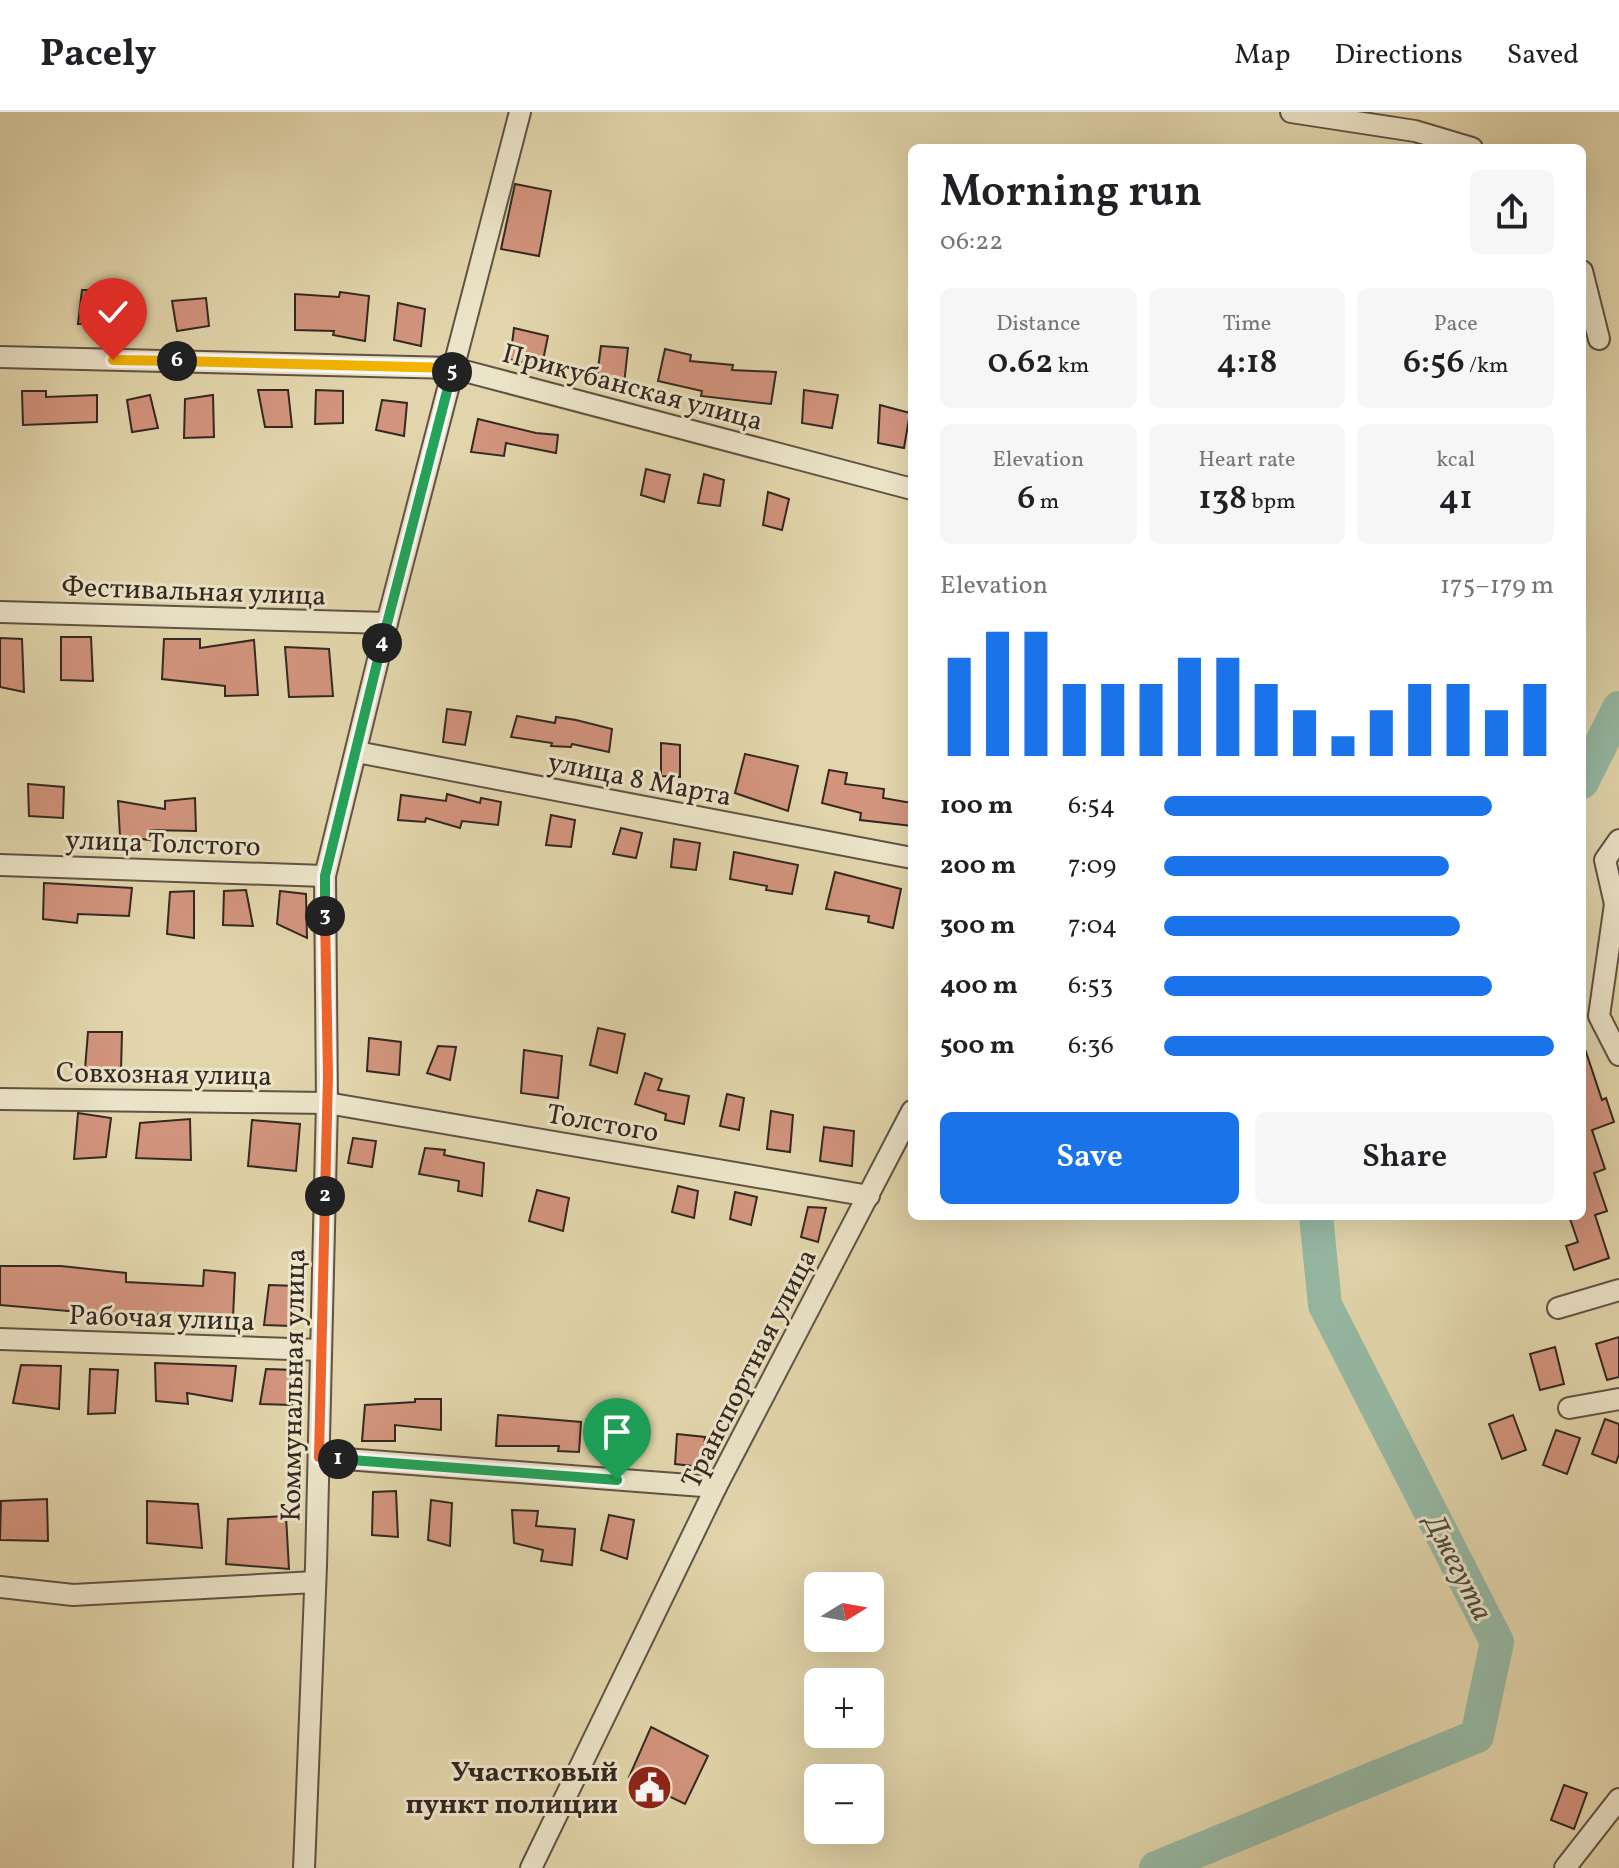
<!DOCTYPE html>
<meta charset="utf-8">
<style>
body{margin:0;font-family:Vollkorn,serif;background:#f6f6f6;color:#202124;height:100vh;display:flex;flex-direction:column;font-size:30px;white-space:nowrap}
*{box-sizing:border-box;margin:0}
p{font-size:26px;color:#757577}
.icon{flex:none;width:44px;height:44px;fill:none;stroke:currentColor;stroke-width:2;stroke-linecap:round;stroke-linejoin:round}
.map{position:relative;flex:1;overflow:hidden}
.drawer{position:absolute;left:908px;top:32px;width:678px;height:1076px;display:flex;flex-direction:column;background:#fff;border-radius:12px;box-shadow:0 8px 32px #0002}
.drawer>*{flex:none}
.needle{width:52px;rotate:79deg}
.buttons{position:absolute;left:804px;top:1460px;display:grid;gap:16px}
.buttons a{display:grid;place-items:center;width:80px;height:80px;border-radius:12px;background:#fff;box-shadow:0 8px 32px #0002;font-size:40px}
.pin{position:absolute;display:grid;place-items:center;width:68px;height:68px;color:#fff;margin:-82px -34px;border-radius:50% 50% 50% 0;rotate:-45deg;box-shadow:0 0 8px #0007}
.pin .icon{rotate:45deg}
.km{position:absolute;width:40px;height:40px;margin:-20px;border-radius:50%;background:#222;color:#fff;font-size:22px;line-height:40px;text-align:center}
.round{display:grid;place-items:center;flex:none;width:84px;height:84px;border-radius:12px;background:#f6f6f6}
.overview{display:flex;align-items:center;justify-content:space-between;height:136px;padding:0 32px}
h1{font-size:44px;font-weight:600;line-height:60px}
.metrics{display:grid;grid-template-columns:repeat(3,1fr);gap:12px;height:136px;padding:8px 32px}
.metrics div{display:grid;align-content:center;border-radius:12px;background:#f6f6f6;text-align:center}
.metrics b{font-size:34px;font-weight:600}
.metrics small{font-size:22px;font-weight:400}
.metrics p{font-size:22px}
.chart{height:224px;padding:16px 32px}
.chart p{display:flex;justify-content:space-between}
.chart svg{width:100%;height:144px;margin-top:8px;stroke:#1a73e8;stroke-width:6}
.cta{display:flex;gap:16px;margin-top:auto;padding:16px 32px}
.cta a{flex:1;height:92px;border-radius:12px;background:#1a73e8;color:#fff;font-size:32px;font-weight:600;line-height:92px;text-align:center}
.cta a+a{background:#f6f6f6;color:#202124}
ul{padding:0 32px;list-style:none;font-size:26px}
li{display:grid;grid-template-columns:128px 96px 1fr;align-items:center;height:60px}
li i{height:20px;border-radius:10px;background:#1a73e8}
header{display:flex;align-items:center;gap:48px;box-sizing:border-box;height:112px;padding:0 40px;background:#fff;border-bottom:2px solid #e0e0e0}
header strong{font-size:38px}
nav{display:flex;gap:44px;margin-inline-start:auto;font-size:28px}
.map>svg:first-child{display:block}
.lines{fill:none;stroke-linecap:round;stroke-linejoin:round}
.river{stroke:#96b9a4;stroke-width:34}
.building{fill:#d2947d;stroke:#342823;stroke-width:2}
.minor-casing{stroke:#605345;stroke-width:24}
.minor{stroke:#ece4c8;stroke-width:20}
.split-1-casing{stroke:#fff;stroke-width:16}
.split-2-casing{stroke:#fff;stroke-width:16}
.split-3-casing{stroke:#fff;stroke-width:16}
.split-4-casing{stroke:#fff;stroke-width:16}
.split-5-casing{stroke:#fff;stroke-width:16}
.split-6-casing{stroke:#fff;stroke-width:16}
.split-7-casing{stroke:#fff;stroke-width:16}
.split-1{stroke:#22a559;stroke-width:10}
.split-2{stroke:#f0652b;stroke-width:10}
.split-3{stroke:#f0652b;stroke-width:10}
.split-4{stroke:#22a559;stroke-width:10}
.split-5{stroke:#22a559;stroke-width:10}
.split-6{stroke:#f5b400;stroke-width:10}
.split-7{stroke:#f5b400;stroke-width:10}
.labels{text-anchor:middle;stroke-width:6;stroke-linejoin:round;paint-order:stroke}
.street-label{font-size:28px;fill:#342823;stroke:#ece4c8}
.poi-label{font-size:28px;font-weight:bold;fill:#342823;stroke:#ece4c8;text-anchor:end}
.water-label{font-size:30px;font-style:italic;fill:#4c4c43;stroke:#ece4c8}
</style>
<header>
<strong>Pacely</strong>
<nav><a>Map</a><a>Directions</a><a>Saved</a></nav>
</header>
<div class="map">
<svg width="1619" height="1756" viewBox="0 0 1619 1756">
<rect width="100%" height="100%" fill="#e2d5ab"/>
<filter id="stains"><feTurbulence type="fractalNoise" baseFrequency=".0025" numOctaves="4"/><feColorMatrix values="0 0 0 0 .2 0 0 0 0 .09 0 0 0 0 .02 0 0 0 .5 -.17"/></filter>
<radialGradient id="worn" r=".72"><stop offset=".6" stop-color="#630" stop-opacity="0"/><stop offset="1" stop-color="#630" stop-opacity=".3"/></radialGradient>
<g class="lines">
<g class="river">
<polyline points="1582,670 1619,596"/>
<polyline points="1156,1756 1477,1624 1497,1530 1325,1193 1316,1104"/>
</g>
</g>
<g class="building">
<polygon points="515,72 551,79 539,144 501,137"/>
<polygon points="82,178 120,178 119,211 78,212"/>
<polygon points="340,180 369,184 365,229 333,223 334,219 295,218 295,182 339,185"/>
<polygon points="206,186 209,214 177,219 172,189"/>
<polygon points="398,191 425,197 421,234 394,228"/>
<polygon points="514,216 548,224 542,253 510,248"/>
<polygon points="601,234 628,236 624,272 596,271"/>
<polygon points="665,237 691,243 690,249 733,253 732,258 776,260 771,292 701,284 702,279 658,269"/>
<polygon points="258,278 288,278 292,315 265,315"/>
<polygon points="316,278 343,279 343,311 315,312"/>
<polygon points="804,278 838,283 832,316 802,311"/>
<polygon points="22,279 46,279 46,285 97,283 97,310 23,313"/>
<polygon points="150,283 158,316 132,320 127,288"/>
<polygon points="213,283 214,325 184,326 185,287"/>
<polygon points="382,288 407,291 404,324 376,318"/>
<polygon points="880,293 910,301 904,336 878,331"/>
<polygon points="478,307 536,321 558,323 556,341 506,331 504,344 471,340"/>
<polygon points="646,357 670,363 664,390 641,383"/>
<polygon points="704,362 724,368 720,394 698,391"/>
<polygon points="768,380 789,387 782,418 763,413"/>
<polygon points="61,525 91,525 93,569 61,568"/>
<polygon points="0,526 22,527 24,580 0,575"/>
<polygon points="164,527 200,527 200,536 254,528 258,583 225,584 225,574 162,567"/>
<polygon points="285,535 329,537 333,584 289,585"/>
<polygon points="447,597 471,600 465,633 443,630"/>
<polygon points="517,604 555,611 556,605 576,608 612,617 609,640 572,632 571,635 551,634 552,631 511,625"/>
<polygon points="661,631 680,633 680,665 661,664"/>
<polygon points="745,642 798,654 788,699 735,681"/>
<polygon points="829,658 847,661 845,672 884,677 883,686 912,691 912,714 860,708 861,701 822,691"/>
<polygon points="28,672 64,675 63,706 29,704"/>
<polygon points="447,682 480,691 481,686 501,690 498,713 462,709 460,716 426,706 425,710 398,708 401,683 446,689"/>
<polygon points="195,686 196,719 150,718 150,728 120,724 118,689 165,697 165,689"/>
<polygon points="551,703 575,708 571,735 546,733"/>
<polygon points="621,716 642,721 636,746 613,742"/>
<polygon points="674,727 700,731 696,758 671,755"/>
<polygon points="734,740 798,753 792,782 766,778 767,774 730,767"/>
<polygon points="835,760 901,777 893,816 868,810 869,804 826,797"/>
<polygon points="44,771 132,776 129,804 78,802 77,811 43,807"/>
<polygon points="246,778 253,814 223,813 224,779"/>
<polygon points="194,779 194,826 167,822 170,780"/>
<polygon points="280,779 306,782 307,826 277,812"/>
<polygon points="598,916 625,922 617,961 590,953"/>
<polygon points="88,920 122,920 121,959 85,957"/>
<polygon points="369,926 401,930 399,963 367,959"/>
<polygon points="438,934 456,935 450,968 427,961"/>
<polygon points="1582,937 1585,937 1602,988 1606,986 1614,1010 1592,1018 1605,1057 1594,1061 1607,1099 1595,1103 1609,1146 1574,1158 1566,1134 1578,1130 1569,1104 1582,1104"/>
<polygon points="524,938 562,944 558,986 521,981"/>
<polygon points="645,961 662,967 658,978 689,984 684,1012 665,1008 666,1002 635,992"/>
<polygon points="727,982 744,986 739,1018 720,1014"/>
<polygon points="771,999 793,1003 790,1040 767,1037"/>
<polygon points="78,1001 111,1006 106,1045 74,1047"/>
<polygon points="190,1007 191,1048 136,1046 140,1011"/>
<polygon points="252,1008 300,1012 296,1059 248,1054"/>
<polygon points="824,1015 854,1019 852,1054 820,1049"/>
<polygon points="353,1026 376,1029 372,1055 348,1051"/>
<polygon points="425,1036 445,1038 444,1043 484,1051 482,1084 458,1079 459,1069 419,1062"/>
<polygon points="678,1074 698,1079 694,1106 672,1100"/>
<polygon points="537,1078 569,1086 563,1119 529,1109"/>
<polygon points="735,1080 757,1085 751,1113 730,1107"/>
<polygon points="808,1095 826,1096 818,1130 801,1125"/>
<polygon points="0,1154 61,1154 126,1161 126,1170 203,1174 204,1158 235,1161 233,1206 124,1201 124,1204 0,1193"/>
<polygon points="269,1173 297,1174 292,1214 264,1213"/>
<polygon points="1619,1225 1619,1265 1607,1268 1596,1232"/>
<polygon points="1555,1235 1564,1272 1540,1278 1530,1242"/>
<polygon points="155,1251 236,1254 232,1289 187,1281 188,1292 156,1289"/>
<polygon points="21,1253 61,1254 59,1297 13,1291"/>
<polygon points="90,1257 118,1258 115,1301 88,1302"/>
<polygon points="266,1257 296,1258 292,1293 260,1292"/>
<polygon points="415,1287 441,1287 441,1318 395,1313 395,1329 362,1329 365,1293 415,1290"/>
<polygon points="498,1303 581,1310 579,1340 558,1339 559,1334 496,1334"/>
<polygon points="1513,1303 1526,1338 1502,1347 1489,1312"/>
<polygon points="1605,1307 1619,1312 1619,1342 1616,1351 1592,1342"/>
<polygon points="613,1312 638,1314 637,1341 611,1339"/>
<polygon points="1556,1318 1580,1326 1567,1362 1543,1353"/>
<polygon points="677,1322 705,1325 702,1355 675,1352"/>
<polygon points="396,1379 398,1425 372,1423 373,1380"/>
<polygon points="47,1387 48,1429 0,1428 1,1389"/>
<polygon points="431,1388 452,1391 450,1434 428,1428"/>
<polygon points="147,1389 198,1392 202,1436 147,1431"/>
<polygon points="512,1398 538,1399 536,1414 575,1417 572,1453 541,1449 543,1438 514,1431"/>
<polygon points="609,1403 634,1408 627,1447 601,1438"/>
<polygon points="286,1404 289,1457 226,1452 228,1407"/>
<polygon points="651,1615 708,1644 685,1692 629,1665"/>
<polygon points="1564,1673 1587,1681 1574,1717 1551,1708"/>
</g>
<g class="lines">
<defs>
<g id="minor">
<polyline points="1291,0 1415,19 1472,36"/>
<polyline points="1582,159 1599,227"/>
<polyline points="0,245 453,256 912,377"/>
<polyline points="0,500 387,511"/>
<polyline points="357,640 912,746"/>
<polyline points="0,753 325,764"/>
<polyline points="1615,792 1605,748 1619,728"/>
<polyline points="1619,792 1615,792 1599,904 1619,943"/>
<polyline points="0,987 327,991 869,1084"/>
<polyline points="1558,1196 1619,1178"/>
<polyline points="0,1227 321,1238"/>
<polyline points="1569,1296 1619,1287"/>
<polyline points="319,1345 716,1375"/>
<polyline points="0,1475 73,1483 315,1470"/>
<polyline points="304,1756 316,1454 327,991 325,764 387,511 520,0"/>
<polyline points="531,1756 716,1375 912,999"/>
<polyline points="1565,1756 1619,1687"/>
</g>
</defs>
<use href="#minor" class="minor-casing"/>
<use href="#minor" class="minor"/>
</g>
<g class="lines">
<defs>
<polyline id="split-1" points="338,1347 617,1368"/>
<polyline id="split-2" points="325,1084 319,1345 338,1347"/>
<polyline id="split-3" points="325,1084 328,964 325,804"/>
<polyline id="split-4" points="325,804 325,764 382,531"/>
<polyline id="split-5" points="382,531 452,260"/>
<polyline id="split-6" points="177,249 453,256 452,260"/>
<polyline id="split-7" points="113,248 177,249"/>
</defs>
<use href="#split-1" class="split-1-casing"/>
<use href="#split-2" class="split-2-casing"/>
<use href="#split-3" class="split-3-casing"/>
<use href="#split-4" class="split-4-casing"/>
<use href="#split-5" class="split-5-casing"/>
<use href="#split-6" class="split-6-casing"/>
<use href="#split-7" class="split-7-casing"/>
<use href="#split-1" class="split-1"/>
<use href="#split-2" class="split-2"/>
<use href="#split-3" class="split-3"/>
<use href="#split-4" class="split-4"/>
<use href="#split-5" class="split-5"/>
<use href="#split-6" class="split-6"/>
<use href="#split-7" class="split-7"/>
</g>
<defs>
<symbol id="civic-disc" viewBox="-11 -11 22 22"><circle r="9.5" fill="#8f2418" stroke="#ece4c8"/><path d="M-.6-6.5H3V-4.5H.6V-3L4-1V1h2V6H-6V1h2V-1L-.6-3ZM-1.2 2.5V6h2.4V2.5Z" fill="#fff"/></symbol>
</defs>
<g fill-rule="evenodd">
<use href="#civic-disc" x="624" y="1650" width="51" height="51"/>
</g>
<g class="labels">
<g class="street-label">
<text transform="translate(633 274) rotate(15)" y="10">Прикубанская улица</text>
<text transform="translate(194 478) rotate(2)" y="10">Фестивальная улица</text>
<text transform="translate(640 666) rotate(11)" y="10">улица 8 Марта</text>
<text transform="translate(163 730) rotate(2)" y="10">улица Толстого</text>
<text transform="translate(164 961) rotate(1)" y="10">Совхозная улица</text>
<text transform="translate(603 1010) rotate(10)" y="10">Толстого</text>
<text transform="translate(162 1205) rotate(2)" y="10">Рабочая улица</text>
<text transform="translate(748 1256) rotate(-63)" y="10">Транспортная улица</text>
<text transform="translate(292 1273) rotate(-89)" y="10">Коммунальная улица</text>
</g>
<g class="poi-label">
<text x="618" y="1669">Участковый<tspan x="618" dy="32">пункт полиции</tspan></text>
</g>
<g class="water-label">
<text transform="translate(1459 1455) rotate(63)" y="10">Джегута</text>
</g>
</g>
<rect width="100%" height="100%" filter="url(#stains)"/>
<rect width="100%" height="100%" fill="url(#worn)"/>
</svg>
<div class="buttons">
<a><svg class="needle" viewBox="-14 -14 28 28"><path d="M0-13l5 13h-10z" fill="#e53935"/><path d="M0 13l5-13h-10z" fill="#757577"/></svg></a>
<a>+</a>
<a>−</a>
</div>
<div class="pin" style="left:617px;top:1368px;background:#1e9e55"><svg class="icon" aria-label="arrive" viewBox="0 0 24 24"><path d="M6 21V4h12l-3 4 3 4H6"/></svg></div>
<div class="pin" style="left:113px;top:248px;background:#d93025"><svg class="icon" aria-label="check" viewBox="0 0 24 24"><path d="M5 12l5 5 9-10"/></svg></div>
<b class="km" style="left:338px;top:1347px">1</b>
<b class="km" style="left:325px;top:1084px">2</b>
<b class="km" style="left:325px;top:804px">3</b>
<b class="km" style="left:382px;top:531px">4</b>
<b class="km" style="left:452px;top:260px">5</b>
<b class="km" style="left:177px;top:249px">6</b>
<section class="drawer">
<div class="overview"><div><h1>Morning run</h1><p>06:22</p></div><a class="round"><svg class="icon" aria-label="share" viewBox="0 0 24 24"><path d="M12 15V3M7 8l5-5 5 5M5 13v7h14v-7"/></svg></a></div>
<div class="metrics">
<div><p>Distance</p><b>0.62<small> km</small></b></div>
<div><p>Time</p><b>4:18</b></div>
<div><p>Pace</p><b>6:56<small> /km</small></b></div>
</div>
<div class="metrics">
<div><p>Elevation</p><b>6<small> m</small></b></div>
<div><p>Heart rate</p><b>138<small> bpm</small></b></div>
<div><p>kcal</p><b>41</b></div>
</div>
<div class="chart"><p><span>Elevation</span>175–179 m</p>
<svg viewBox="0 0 160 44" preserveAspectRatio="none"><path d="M5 44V14M15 44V6M25 44V6M35 44V22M45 44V22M55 44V22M65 44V14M75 44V14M85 44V22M95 44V30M105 44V38M115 44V30M125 44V22M135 44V22M145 44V30M155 44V22"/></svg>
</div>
<ul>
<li><b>100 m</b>6:54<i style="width:84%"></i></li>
<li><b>200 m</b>7:09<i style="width:73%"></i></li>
<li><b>300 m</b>7:04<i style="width:76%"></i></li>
<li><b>400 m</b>6:53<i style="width:84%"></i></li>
<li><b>500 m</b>6:36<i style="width:100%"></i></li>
</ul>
<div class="cta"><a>Save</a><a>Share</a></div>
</section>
</div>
